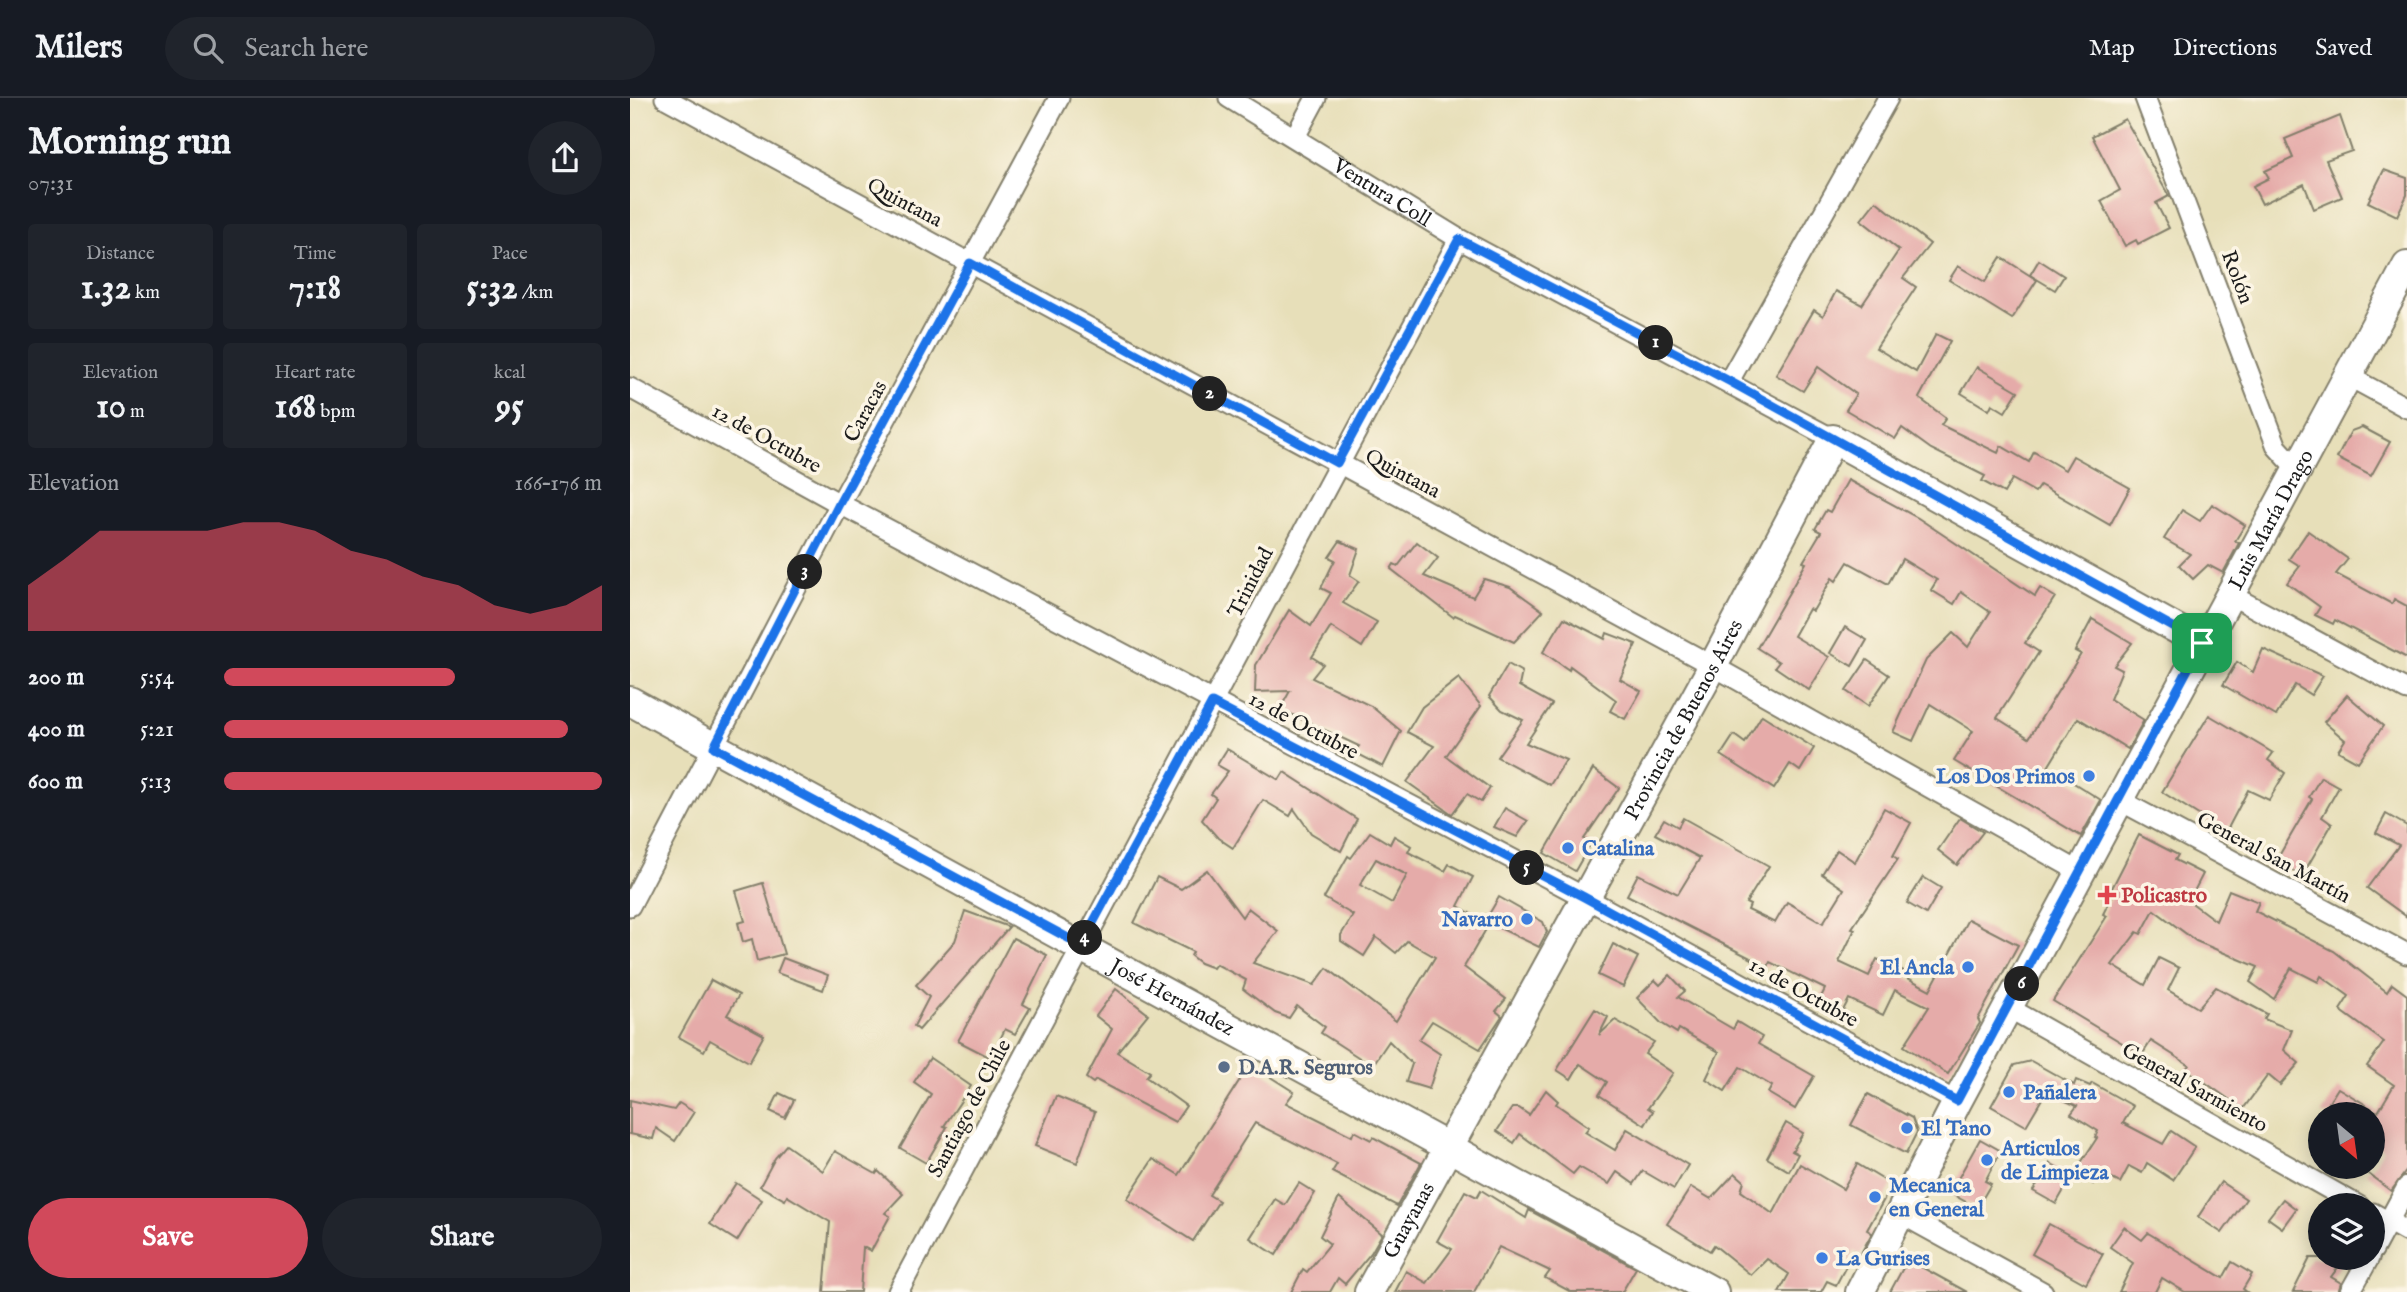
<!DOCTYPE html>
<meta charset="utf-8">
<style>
body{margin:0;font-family:"IM FELL English",serif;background:#20242c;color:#f1f3f6;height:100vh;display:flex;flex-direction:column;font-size:26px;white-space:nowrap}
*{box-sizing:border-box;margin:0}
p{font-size:23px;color:#9ea1a6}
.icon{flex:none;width:38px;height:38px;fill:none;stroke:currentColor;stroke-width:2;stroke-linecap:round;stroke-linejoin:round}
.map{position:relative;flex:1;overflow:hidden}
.side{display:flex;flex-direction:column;background:#171b24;width:630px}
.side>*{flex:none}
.needle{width:46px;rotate:151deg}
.buttons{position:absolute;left:1678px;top:1004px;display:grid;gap:14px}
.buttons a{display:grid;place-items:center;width:77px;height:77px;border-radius:50%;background:#171b24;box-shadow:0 4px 18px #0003;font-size:35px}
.pin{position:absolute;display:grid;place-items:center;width:60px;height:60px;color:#fff;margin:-30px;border-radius:14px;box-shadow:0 4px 10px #0006}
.km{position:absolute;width:35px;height:35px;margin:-18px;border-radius:50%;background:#222;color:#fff;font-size:19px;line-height:35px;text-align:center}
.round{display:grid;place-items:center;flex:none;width:74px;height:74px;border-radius:37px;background:#20242c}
.overview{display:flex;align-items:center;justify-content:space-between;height:119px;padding:0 28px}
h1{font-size:38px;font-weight:700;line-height:52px}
.figures{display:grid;grid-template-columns:repeat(3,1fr);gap:10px;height:119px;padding:7px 28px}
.figures div{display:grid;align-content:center;border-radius:7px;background:#20242c;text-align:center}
.figures b{font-size:35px;font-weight:700}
.figures small{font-size:19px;font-weight:400}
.figures p{font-size:19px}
.chart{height:196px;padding:14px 28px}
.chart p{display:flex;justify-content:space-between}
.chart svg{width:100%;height:126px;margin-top:7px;fill:#d1495b;opacity:.7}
.primary-button{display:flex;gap:14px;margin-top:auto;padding:14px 28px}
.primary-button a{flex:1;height:80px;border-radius:42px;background:#d1495b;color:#fff;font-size:28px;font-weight:700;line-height:80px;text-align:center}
.primary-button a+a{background:#20242c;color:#f1f3f6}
ul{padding:0 28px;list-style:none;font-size:23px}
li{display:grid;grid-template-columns:112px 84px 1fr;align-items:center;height:52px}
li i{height:18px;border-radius:9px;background:#d1495b}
header{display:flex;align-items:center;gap:42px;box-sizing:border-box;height:98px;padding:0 35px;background:#171b24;border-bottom:2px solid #363941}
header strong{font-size:33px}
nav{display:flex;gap:38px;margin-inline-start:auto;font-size:24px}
.search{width:490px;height:63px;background:#20242c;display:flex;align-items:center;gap:18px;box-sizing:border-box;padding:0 24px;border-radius:38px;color:#9ea1a6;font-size:26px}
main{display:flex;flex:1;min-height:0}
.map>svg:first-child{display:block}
.building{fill:#e5aba9;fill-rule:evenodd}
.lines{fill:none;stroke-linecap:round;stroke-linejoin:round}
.street-casing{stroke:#827e6a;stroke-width:23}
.secondary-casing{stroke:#827e6a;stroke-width:32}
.street{stroke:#fff;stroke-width:19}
.secondary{stroke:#fff;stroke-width:28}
.route-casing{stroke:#fff;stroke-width:14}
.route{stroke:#1a73e8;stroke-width:9}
.shop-dot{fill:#3f7fe0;stroke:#fcf5e5;stroke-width:2.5}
.health-dot{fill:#e0444e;stroke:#fcf5e5;stroke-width:2.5}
.service-dot{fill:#5c6f8a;stroke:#fcf5e5;stroke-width:2.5}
.labels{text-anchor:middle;stroke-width:7;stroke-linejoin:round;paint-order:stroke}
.street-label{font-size:21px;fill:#1c1c1c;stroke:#fcf5e5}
.shop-label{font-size:21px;font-weight:bold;fill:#366cbe;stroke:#fcf5e5;text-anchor:start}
.health-label{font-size:21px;font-weight:bold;fill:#be3a42;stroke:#fcf5e5;text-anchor:start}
.service-label{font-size:21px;font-weight:bold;fill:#4e5e75;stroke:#fcf5e5;text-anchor:start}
</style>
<header>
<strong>Milers</strong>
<div class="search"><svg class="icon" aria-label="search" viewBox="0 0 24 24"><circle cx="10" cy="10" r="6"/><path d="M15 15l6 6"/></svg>Search here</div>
<nav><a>Map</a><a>Directions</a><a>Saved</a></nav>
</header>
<main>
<section class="side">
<div class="overview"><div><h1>Morning run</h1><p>07:31</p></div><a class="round"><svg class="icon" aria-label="share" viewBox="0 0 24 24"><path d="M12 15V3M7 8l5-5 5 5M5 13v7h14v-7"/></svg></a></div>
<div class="figures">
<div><p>Distance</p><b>1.32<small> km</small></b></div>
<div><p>Time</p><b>7:18</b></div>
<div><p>Pace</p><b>5:32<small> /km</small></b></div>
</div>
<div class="figures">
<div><p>Elevation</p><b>10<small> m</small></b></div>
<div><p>Heart rate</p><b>168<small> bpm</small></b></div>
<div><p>kcal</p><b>95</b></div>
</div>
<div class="chart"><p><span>Elevation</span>166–176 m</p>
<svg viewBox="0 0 160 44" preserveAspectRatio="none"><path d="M0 44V28L10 19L20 9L30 9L40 9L50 9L60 6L70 6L80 9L90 16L100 19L110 25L120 28L130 35L140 38L150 35L160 28V44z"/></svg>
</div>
<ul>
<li><b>200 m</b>5:54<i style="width:61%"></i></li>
<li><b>400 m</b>5:21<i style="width:91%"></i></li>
<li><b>600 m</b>5:13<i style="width:100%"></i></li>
</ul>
<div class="primary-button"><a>Save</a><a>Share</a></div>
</section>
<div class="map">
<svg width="1777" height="1194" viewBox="0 0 1777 1194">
<rect width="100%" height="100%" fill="#fcf5e5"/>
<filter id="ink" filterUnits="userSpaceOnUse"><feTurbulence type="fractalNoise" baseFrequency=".0143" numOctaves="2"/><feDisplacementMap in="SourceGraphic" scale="14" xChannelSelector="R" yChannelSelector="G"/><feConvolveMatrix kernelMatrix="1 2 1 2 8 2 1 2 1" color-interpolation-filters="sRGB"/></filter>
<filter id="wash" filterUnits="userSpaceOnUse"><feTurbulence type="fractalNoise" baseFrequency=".00686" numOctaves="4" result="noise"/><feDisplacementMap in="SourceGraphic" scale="28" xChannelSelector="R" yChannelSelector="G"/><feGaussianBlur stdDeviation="1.57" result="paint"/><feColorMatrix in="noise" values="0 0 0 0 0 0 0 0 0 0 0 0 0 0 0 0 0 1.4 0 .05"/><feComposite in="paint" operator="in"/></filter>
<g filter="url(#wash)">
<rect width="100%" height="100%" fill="#e7dfb9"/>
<g id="blocks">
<g class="building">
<polygon points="1710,18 1722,53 1696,62 1712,99 1684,111 1674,86 1632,106 1623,88 1639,80 1635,73 1663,60 1655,41"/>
<polygon points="1495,21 1539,98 1526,105 1539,130 1508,146 1506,142 1495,148 1471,103 1490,92 1462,38"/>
<polygon points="1754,72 1777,80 1777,97 1767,118 1738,104"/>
<polygon points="1246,103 1300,146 1273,180 1286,189 1246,250 1286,274 1306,236 1320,243 1289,300 1316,320 1311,327 1368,355 1371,348 1399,364 1404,354 1435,372 1443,358 1500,390 1480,427 1410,387 1405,394 1382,381 1374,395 1352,383 1355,378 1301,351 1272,330 1265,341 1216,312 1226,296 1188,269 1173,293 1146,277 1184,212 1193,218 1206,193 1232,207 1269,152 1231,122"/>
<polygon points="1371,159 1407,182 1382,221 1319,182 1328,168 1355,184"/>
<polygon points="1409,162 1434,178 1425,192 1400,177"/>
<polygon points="1347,269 1388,293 1375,314 1362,306 1359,312 1331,295"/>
<polygon points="1732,329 1760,344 1741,378 1707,360 1721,333"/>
<polygon points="1218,382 1288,420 1405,498 1410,490 1425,499 1395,545 1409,554 1367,620 1399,640 1451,556 1445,553 1462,521 1502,545 1484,568 1492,572 1480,601 1514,622 1498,651 1448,620 1418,669 1471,702 1451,738 1324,663 1343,633 1300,606 1283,643 1263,634 1296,562 1323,535 1338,549 1360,514 1331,494 1324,506 1301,492 1307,482 1272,461 1258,486 1218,464 1206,483 1202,480 1183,513 1179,511 1164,538 1199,559 1179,592 1145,569 1149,564 1127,550 1176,465 1173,464 1191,434 1185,431 1196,412 1200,414"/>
<polygon points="1582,406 1615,427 1605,443 1609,445 1593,475 1578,467 1563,481 1549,467 1560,456 1534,441 1552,412 1570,423"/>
<polygon points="1678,433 1718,461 1706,476 1762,506 1764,501 1777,508 1777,560 1705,522 1703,526 1685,517 1690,509 1657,485 1670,468 1659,461"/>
<polygon points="710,443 729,451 720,477 729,483 713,505 747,524 732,549 701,529 682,559 693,566 682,580 741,608 771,633 753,669 724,654 729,648 650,611 660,593 625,594 626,567 659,512 681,528 701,495 691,490 705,462 699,459"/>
<polygon points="787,444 808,460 794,478 843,499 854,481 880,489 913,513 884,544 825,517 823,519 761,471 764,466 768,468"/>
<polygon points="934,520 975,541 977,535 1006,546 990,581 1011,593 995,621 980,613 986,602 940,568 939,572 913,554"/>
<polygon points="1215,529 1237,542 1222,568 1200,555"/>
<polygon points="1633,551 1693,578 1681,597 1665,587 1646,618 1593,587 1607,564 1623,574"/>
<polygon points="1237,562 1259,577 1238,608 1216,593"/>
<polygon points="878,566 892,574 889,588 922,606 896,645 936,662 920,687 867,659 893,622 872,612 859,598"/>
<polygon points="829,580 851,608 816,658 860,690 851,704 837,696 822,716 777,684 804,648 777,634 792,609"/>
<polygon points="1717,597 1753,628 1728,664 1708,653 1715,642 1694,624"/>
<polygon points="1132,617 1184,650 1170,673 1160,666 1144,691 1091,657 1104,637 1115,645"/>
<polygon points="1579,617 1643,655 1638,662 1655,675 1639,702 1618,692 1596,734 1532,694"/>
<polygon points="597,651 649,682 654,674 727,721 711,753 681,735 664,711 660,718 633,702 603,750 588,740 572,722 586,700 581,696 598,673 587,667"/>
<polygon points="963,671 989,690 954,741 961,745 945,773 914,755"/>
<polygon points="1691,679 1709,689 1692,719 1702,726 1672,778 1646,763 1682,701 1679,699"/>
<polygon points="875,710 898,723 887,739 864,729"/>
<polygon points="1254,710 1281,725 1263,758 1268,761 1222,830 1225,831 1209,864 1239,878 1247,861 1274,873 1272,877 1300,892 1338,821 1388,847 1348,921 1350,925 1318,976 1274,948 1299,909 1265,892 1253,917 1219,901 1210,918 1187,907 1195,891 1140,864 1138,869 997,797 1008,776 1048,796 1070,760 1025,736 1034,721 1048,729 1053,720 1139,768 1116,805 1120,807 1118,812 1145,825 1157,804 1193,825 1214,791 1192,776 1207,752 1225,764"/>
<polygon points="1756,716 1777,728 1777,819 1737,790 1769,747 1746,735"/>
<polygon points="1330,720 1353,734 1327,767 1308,752"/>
<path d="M740,734l20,12 4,-8 17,10 -3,6 37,19 4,-7 24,13 -15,29 31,18 -25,43 42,32 -10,12 6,5 -22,33 -48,-28 -13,19 21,14 -11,35 -23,-7 6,-18 -23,-23 -17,25 -51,-33 4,-6 -28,-21 -8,12 -14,-5 -32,-24 3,-9 -30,-16 -3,4 -13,-5 -9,-7 2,-4 -59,-29 23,-46 24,12 26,-19 35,47 6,-9 30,23 -25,32 61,22 13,-17 69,53 39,-64 -28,-16 -11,12 -20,-16 -12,19 -23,-15v-6l12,-20 -29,-17 24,-42 3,2zM746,761l31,16 -15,28 -32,-18z"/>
<polygon points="1509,737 1548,757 1545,762 1573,776 1559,803 1586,823 1599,792 1629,804 1625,813 1704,853 1757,894 1762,886 1777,897 1777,1072 1761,1093 1736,1074 1743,1069 1753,1051 1743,1044 1743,1022 1746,1017 1691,1017 1708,990 1748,1014 1764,987 1737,968 1754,944 1710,912 1719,898 1691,878 1688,884 1661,870 1644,901 1620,884 1628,869 1566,843 1524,812 1511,836 1507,834 1482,867 1515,887 1529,860 1549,870 1538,892 1568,910 1586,889 1637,916 1634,921 1662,932 1654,952 1669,965 1650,987 1638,977 1613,1011 1556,971 1559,967 1521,943 1512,957 1423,903 1477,818 1473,816 1484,794 1481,792"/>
<polygon points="1293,779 1311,790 1296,816 1277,805"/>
<polygon points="133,785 154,856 127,863 122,841 113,844 108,825 115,823 106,793"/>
<polygon points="869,799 913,824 917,834 909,849 855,823"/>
<polygon points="335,813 379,829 289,932 284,928 299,899 286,887 325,843"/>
<polygon points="383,840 417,857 393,906 400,910 385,936 375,931 361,960 328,943"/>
<polygon points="983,846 1008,859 993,889 968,877"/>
<polygon points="153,860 198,877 193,892 147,875"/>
<polygon points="1040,877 1055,893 1048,899 1103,931 1107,924 1132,939 1128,946 1184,978 1165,1011 1138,995 1142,988 1110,969 1095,993 1076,981 1089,954 1049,931 1047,935 1031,925 1007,900 1025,882 1030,887"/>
<polygon points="81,882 109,897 97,917 134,937 119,964 80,942 74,953 49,939"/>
<polygon points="486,891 518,916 487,954 520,974 516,979 556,1008 545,1024 466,982 463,985 456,980 482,931 466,918"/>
<polygon points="965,911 978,919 969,937 985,922 1024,944 1015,956 1043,975 1018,1010 1023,1013 1015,1027 969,997 977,984 950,966 941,981 927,972"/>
<polygon points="300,960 341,988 314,1028 317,1029 296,1065 270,1050 301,996 284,984"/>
<polygon points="1401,963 1444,987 1446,982 1460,988 1462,985 1503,1008 1493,1025 1533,1046 1541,1033 1565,1049 1543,1082 1517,1065 1512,1075 1499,1068 1490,1085 1470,1075 1463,1086 1445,1074 1467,1040 1465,1039 1468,1033 1441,1016 1447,1008 1416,994 1396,1028 1361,1008 1384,967"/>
<polygon points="620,966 664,994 656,1005 722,1038 724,1033 741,1042 743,1039 791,1065 767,1108 702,1074 707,1066 625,1025 579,1097 589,1103 563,1143 497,1101 523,1061 549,1077"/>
<polygon points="916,992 928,1003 926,1006 959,1029 955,1034 985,1052 997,1031 1058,1067 1044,1091 1013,1073 1004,1086 987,1074 979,1086 949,1069 943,1076 890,1036 884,1045 867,1033 882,1010 889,1010 899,1017"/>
<polygon points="149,995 164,1002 155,1020 140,1013"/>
<polygon points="1238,996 1282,1020 1287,1034 1276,1056 1221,1027"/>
<polygon points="426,998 465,1014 447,1065 405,1048"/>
<polygon points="0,1002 44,1012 49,1005 64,1014 45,1043 26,1030 23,1041 0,1036"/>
<polygon points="1156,1025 1173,1035 1162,1053 1168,1056 1159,1073 1137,1060"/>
<polygon points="1350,1041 1371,1053 1355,1083 1361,1086 1347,1110 1320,1095"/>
<polygon points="156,1047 193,1073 205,1053 246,1076 248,1073 273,1096 255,1115 260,1118 241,1153 233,1149 230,1194 194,1194 200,1124 157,1098 155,1102 130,1088 145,1060"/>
<polygon points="1420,1065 1442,1078 1426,1106 1403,1093"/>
<polygon points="1170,1066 1213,1091 1227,1066 1262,1087 1237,1132 1242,1135 1230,1157 1224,1153 1206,1187 1197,1183 1191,1194 1149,1194 1159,1176 1137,1161 1121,1177 1084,1147 1080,1153 1037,1126 1061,1089 1081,1101 1105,1075 1114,1083 1111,1093 1143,1116"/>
<polygon points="1591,1084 1616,1101 1592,1135 1568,1119"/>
<polygon points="106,1085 132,1102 107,1143 80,1126"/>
<polygon points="669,1085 685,1095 646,1157 620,1140 645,1101 655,1107"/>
<polygon points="851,1092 896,1120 899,1112 1006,1170 992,1194 941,1194 915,1180 920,1173 869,1149 844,1194 765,1194 776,1173 797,1185 822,1151 807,1143 835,1093 847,1099"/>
<polygon points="709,1100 752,1136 741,1155 715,1186 708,1180 700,1194 661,1194 673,1171 677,1174 700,1146 690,1138"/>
<polygon points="1653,1101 1666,1111 1652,1130 1638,1120"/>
<polygon points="1419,1126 1473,1156 1456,1186 1402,1156"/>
<polygon points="1494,1129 1512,1142 1518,1135 1593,1180 1602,1164 1622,1176 1613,1191 1617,1194 1555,1194 1532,1180 1525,1194 1489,1194 1503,1165 1480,1149"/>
<polygon points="1680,1160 1715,1160 1701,1179 1711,1185 1708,1194 1663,1194"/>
<polygon points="1286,1166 1337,1194 1260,1194 1273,1170"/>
</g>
</g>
</g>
<g filter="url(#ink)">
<use href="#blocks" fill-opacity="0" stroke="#827e6a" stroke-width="2"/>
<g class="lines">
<defs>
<g id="street">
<polyline points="35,0 1083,568 1450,774"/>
<path id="s1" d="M599,0l230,141 374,200"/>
<polyline points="1515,0 1647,349 1666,370"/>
<polyline points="665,39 686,0"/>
<polyline points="1718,278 1777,310"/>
<polyline points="1099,283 1258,0"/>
<polyline points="0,290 210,406 954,799 1327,1004"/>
<polyline points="1599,496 1777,592"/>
<polyline points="1489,702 1777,856"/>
<polyline points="0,808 210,406 429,0"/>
<polyline points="1379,910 1729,1108"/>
<polyline points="1743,1115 1777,1134"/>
<polyline points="1271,1116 1413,1194"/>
<polyline points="1743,1152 1777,1089"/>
<polyline points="268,1194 829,141"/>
<polyline points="1720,1194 1739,1160"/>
</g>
<g id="secondary">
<path id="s2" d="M0,603l1084,591"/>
<path id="s3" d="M739,1194l344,-626 120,-227 369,204"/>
<path id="s4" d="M1230,1194l97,-190 450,-836"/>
</g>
</defs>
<use href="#street" class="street-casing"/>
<use href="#secondary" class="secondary-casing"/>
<use href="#street" class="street"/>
<use href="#secondary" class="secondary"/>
</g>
</g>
<g class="lines" filter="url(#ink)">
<defs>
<polygon id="route" points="829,141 1099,283 1572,545 1327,1003 954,799 582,605 451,847 84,649 209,406 340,165 707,365"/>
</defs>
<use href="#route" class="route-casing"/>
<use href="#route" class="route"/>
</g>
<g class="shop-dot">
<circle cx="1459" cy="678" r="7"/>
<circle cx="938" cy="750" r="7"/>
<circle cx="897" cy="821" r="7"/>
<circle cx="1338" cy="869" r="7"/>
<circle cx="1379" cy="994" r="7"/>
<circle cx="1277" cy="1030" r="7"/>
<circle cx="1357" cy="1062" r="7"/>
<circle cx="1245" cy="1099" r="7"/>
<circle cx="1192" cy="1160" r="7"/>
</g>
<path class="health-dot" d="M1473.5 786.5h7v7h7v7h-7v7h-7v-7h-7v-7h7z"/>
<circle class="service-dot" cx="594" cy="969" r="7"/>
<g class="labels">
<g class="street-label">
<text dy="7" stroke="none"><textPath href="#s1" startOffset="180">Ventura Coll</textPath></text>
<text transform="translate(275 104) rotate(28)" y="7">Quintana</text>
<text transform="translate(1608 179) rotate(69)" y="7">Rolón</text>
<text transform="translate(235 313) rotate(-61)" y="7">Caracas</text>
<text transform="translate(137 340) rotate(29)" y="7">12 de Octubre</text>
<text transform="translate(773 375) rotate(28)" y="7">Quintana</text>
<text dy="7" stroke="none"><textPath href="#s4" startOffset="875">Luis María Drago</textPath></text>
<text transform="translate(620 484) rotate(-63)" y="7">Trinidad</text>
<text dy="7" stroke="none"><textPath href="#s3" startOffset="653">Provincia de Buenos Aires</textPath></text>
<text transform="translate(674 627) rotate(28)" y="7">12 de Octubre</text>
<text transform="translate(1644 759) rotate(28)" y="7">General San Martín</text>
<text transform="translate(1174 894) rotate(29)" y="7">12 de Octubre</text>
<text dy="7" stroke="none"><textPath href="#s2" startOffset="618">José Hernández</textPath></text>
<text transform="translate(1565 989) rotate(29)" y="7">General Sarmiento</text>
<text transform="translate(339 1010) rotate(-62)" y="7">Santiago de Chile</text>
<text dy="7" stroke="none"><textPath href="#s3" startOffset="82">Guayanas</textPath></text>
</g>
<g class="shop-label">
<text x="1445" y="685" text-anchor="end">Los Dos Primos</text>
<text x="952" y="757">Catalina</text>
<text x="883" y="828" text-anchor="end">Navarro</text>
<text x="1324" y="876" text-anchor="end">El Ancla</text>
<text x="1393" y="1001">Pañalera</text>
<text x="1291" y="1037">El Tano</text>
<text x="1371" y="1057">Articulos<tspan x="1371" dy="24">de Limpieza</tspan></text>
<text x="1259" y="1094">Mecanica<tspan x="1259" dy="24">en General</tspan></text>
<text x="1206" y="1167">La Gurises</text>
</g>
<g class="health-label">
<text x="1491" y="804">Policastro</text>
</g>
<g class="service-label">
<text x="608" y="976">D.A.R. Seguros</text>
</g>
</g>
</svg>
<div class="buttons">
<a><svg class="needle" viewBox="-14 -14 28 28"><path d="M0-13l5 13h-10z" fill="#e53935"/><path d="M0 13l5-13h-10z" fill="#9ea1a6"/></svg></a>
<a><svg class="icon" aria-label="layers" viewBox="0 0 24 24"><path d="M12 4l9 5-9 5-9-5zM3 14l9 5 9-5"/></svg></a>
</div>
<div class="pin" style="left:1572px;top:545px;background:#1e9e55"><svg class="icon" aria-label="arrive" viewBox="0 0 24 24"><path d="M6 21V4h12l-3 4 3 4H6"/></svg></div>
<b class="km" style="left:1026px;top:245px">1</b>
<b class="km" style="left:580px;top:296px">2</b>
<b class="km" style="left:175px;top:474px">3</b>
<b class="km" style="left:455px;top:840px">4</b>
<b class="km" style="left:897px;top:770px">5</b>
<b class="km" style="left:1392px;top:886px">6</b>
</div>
</main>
